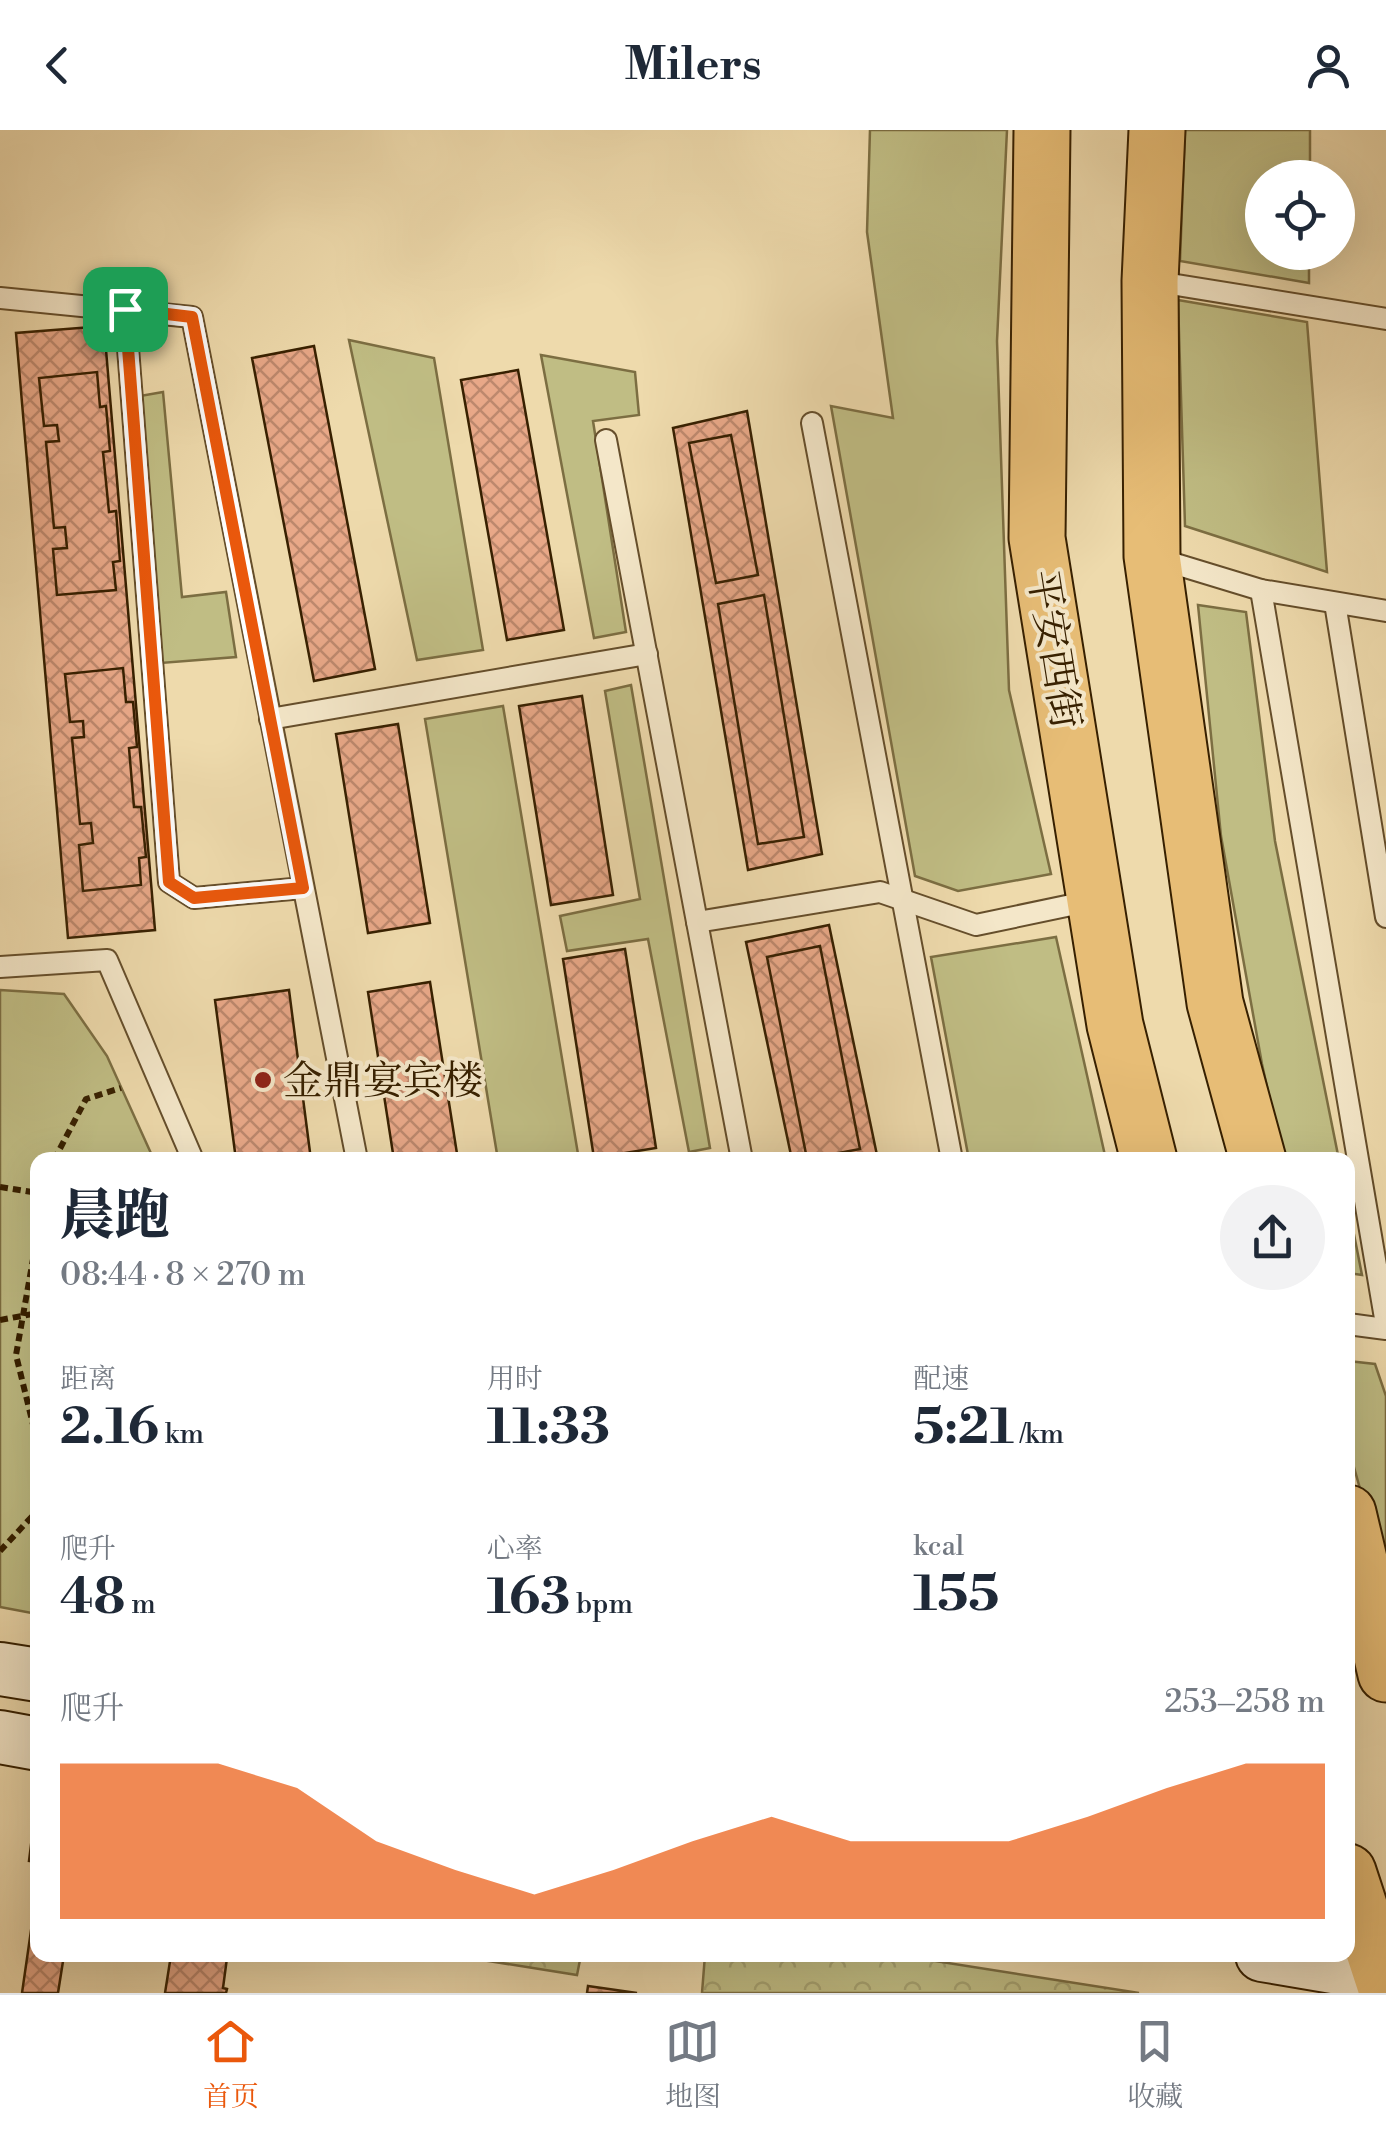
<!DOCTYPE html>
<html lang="zh">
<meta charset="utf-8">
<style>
body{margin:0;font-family:"Libre Bodoni","Noto Serif SC",serif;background:#f2f2f3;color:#1f2937;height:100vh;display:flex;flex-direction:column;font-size:38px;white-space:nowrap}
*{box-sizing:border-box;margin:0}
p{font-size:32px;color:#747a83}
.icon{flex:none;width:55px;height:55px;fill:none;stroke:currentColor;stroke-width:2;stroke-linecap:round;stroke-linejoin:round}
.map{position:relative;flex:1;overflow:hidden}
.side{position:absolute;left:30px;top:1022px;width:1325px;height:810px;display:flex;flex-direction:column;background:#fff;border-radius:20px;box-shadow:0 10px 40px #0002}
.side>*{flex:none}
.controls{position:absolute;left:1245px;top:30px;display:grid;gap:20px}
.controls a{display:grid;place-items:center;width:110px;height:110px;border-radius:50%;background:#fff;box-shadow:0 10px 40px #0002;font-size:50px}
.pin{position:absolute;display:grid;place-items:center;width:85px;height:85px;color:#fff;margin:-42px;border-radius:20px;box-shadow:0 5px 15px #0006}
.round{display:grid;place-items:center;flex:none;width:105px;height:105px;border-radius:52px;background:#f2f2f3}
.headline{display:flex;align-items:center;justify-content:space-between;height:170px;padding:0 30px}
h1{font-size:55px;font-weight:800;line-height:75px}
.metrics{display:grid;grid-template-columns:repeat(3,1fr);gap:15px;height:170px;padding:10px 30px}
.metrics div{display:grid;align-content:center}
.metrics b{font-size:50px;font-weight:800}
.metrics small{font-size:28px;font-weight:400}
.metrics p{font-size:28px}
.chart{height:280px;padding:20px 30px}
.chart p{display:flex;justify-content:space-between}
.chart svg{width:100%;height:180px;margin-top:10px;fill:#ea580c;opacity:.7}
header{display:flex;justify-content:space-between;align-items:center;height:130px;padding:0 30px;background:#fff;font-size:45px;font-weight:800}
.tab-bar{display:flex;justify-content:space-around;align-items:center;height:140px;border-top:2px solid #e0e1e3;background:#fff;font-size:28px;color:#747a83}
.tab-bar a{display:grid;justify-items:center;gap:5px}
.tab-bar .on{color:#ea580c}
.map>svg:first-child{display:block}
.park{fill:url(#park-crowns);stroke:#7c6e42;stroke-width:2.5}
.garden{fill:#c0bd84;stroke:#7c6e42;stroke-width:2.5}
.building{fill:url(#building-cross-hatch);stroke:#372000;stroke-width:2.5}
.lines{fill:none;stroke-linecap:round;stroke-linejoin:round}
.service-casing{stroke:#654e2b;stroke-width:24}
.secondary-casing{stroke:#372000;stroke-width:56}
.primary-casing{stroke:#372000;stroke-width:59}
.path{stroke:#372000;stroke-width:6;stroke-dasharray:8 5;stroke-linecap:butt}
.service{stroke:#f4e7c9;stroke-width:20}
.secondary{stroke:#f4e7c9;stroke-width:52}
.primary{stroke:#e7bd76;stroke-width:55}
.route-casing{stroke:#fff;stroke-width:20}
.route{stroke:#ea580c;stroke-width:12}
.poi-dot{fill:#8f2418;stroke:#f4e7c9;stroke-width:4}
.labels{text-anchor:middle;stroke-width:8;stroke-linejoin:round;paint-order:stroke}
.street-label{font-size:40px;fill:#372000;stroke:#f4e7c9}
.poi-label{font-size:40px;fill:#372000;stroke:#f4e7c9;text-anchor:start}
</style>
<header><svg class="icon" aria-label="back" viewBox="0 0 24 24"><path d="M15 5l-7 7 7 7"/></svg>Milers<svg class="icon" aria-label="person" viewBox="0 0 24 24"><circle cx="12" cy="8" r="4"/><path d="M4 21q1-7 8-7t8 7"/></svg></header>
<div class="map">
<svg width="1386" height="1863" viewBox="0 0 1386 1863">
<defs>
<pattern id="park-crowns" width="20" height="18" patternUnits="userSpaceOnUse" patternTransform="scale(2.5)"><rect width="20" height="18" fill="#c0bd84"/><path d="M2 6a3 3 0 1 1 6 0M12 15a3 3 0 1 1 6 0" fill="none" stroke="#a6a270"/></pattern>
<pattern id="building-cross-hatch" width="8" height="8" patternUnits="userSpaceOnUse" patternTransform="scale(2.5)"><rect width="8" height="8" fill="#e8a888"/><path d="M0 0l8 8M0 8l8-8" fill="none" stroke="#bd886d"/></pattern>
</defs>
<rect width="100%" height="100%" fill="#eedaac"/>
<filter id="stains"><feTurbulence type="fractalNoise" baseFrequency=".002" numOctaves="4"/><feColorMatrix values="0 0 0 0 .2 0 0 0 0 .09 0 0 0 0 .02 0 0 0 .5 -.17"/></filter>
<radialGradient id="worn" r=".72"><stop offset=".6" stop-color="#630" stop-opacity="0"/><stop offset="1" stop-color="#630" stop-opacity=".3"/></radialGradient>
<g class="park">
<polygon points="451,1825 581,1825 577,1845"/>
<polygon points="705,1825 897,1825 1139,1863 702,1863"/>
</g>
<g class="garden">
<polygon points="870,0 1007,0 997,211 1009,560 1051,744 958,761 915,746 831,276 893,288 867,102"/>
<polygon points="1185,0 1310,0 1310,47 1262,48 1262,122 1309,123 1309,153 1180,131"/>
<polygon points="1178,170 1307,192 1327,442 1185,396"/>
<polygon points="349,210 434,228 483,520 417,530"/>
<polygon points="541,225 635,242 639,285 593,291 626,502 594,508"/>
<polygon points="163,262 182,467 226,462 236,527 161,533 140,266"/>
<polygon points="1198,475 1246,482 1275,711 1339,1030 1283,1030 1262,934 1221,706"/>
<polygon points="631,555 710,1018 689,1022 648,809 567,821 560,786 640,769 605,561"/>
<polygon points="503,576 579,1030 498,1030 425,589"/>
<polygon points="1056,807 1106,1030 969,1030 931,827"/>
<polygon points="0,860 64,864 107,926 154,1030 38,1030 37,1484 0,1477"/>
<polygon points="1348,1074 1362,1145 1348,1143"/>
<polygon points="1348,1231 1375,1234 1386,1266 1386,1451 1348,1316"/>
</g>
<g class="building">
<polygon points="104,196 155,800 68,808 16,203"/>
<polygon points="314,216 375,539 314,551 252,228"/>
<polygon points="518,240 564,500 507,510 461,250"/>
<polygon points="97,242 100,277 106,276 110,321 103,322 109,382 116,381 120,431 113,432 116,460 57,465 53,419 67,418 65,397 54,398 46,312 59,311 57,295 44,296 39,248"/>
<polygon points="747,281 822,724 748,740 673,298"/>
<polygon points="731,305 758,445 716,453 689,313"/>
<polygon points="764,465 804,707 758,714 718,474"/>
<polygon points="123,538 126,572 133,572 137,617 129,618 134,677 141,677 146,727 139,728 141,755 83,761 79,715 93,713 91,693 80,694 72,608 84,607 83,591 70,592 65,544"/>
<polygon points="582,566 613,765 551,775 519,576"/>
<polygon points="398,594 430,793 368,803 336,604"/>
<polygon points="829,795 878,1030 792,1030 746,812"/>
<polygon points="820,816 860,1019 807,1029 767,827"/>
<polygon points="625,819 656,1018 594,1028 563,829"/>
<polygon points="430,852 458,1030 394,1030 368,862"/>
<polygon points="289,860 311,1030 236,1030 215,870"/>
<polygon points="32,1707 38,1707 38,1732 29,1731"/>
<polygon points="38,1752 38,1825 64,1825 58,1863 22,1863"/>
<polygon points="171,1825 227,1828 223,1858 227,1859 226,1863 165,1863"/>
<polygon points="588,1856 637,1863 587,1863"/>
</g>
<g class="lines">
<defs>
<g id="service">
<polyline points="1152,151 1386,189"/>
<polyline points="0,168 192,187 357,1030"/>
<polyline points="125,179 169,752 194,768 303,758"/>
<polyline points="812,293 952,1030"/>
<polyline points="606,310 742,1030"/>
<polyline points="1159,429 1261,460 1386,481"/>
<polyline points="1261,460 1386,1194"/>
<polyline points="1335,473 1386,787"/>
<polyline points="270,589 647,524"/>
<polyline points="697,792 880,762 976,795 1095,770"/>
<polyline points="0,837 107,830 193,1030"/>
<polyline points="1348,1194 1386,1199"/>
</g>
<g id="secondary">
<polyline points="0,1539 38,1545"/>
<polyline points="0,1607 38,1614"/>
<polyline points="1262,1825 1386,1846"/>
</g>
<g id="primary">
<polyline points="1042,0 1037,408 1115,895 1149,1030"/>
<polyline points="1157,0 1150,151 1152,426 1215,873 1258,1030"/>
<polyline points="1348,1383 1386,1544"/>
<polyline points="1348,1742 1386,1858"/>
</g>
</defs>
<use href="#service" class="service-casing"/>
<use href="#secondary" class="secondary-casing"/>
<use href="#primary" class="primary-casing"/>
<g class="path">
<polyline points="54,1030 86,969 121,958"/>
<polyline points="0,1057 38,1063"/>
<polyline points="38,1101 16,1225 38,1315"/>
<polyline points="0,1190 38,1183"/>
<polyline points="0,1421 38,1380"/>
</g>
<use href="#service" class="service"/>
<use href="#secondary" class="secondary"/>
<use href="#primary" class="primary"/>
</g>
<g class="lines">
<defs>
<polygon id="route" points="125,179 192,187 303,758 194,768 169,752"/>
</defs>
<use href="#route" class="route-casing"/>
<use href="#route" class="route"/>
</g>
<circle class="poi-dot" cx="263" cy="950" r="10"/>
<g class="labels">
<g class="street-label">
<text transform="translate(1055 519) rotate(81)" y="14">平安西街</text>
</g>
<g class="poi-label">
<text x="283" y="964">金鼎宴宾楼</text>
</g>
</g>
<rect width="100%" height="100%" filter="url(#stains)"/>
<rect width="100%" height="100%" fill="url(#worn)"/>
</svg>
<div class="controls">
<a><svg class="icon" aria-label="locate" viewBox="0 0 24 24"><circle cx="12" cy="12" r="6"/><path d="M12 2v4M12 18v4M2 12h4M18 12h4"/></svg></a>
</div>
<div class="pin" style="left:125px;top:179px;background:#1e9e55"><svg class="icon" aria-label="arrive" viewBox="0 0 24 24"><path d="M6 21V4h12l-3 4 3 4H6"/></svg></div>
<section class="side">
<div class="headline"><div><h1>晨跑</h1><p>08:44 · 8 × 270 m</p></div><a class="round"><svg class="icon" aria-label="share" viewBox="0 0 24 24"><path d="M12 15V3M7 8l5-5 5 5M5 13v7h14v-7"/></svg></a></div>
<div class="metrics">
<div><p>距离</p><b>2.16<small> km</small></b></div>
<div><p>用时</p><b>11:33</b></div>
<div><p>配速</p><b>5:21<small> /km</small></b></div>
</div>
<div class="metrics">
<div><p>爬升</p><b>48<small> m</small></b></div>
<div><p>心率</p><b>163<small> bpm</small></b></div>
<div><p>kcal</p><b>155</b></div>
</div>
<div class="chart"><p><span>爬升</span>253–258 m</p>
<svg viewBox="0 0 160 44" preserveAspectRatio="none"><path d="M0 44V6L10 6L20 6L30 12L40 25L50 32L60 38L70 32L80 25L90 19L100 25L110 25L120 25L130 19L140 12L150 6L160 6V44z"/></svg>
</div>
</section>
</div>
<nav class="tab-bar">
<a class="on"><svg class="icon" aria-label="home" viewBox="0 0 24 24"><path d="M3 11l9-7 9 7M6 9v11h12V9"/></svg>首页</a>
<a><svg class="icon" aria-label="map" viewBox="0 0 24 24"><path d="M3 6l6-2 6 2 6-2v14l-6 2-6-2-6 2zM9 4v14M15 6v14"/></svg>地图</a>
<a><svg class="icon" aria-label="saved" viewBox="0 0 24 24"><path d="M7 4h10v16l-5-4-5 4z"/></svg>收藏</a>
</nav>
